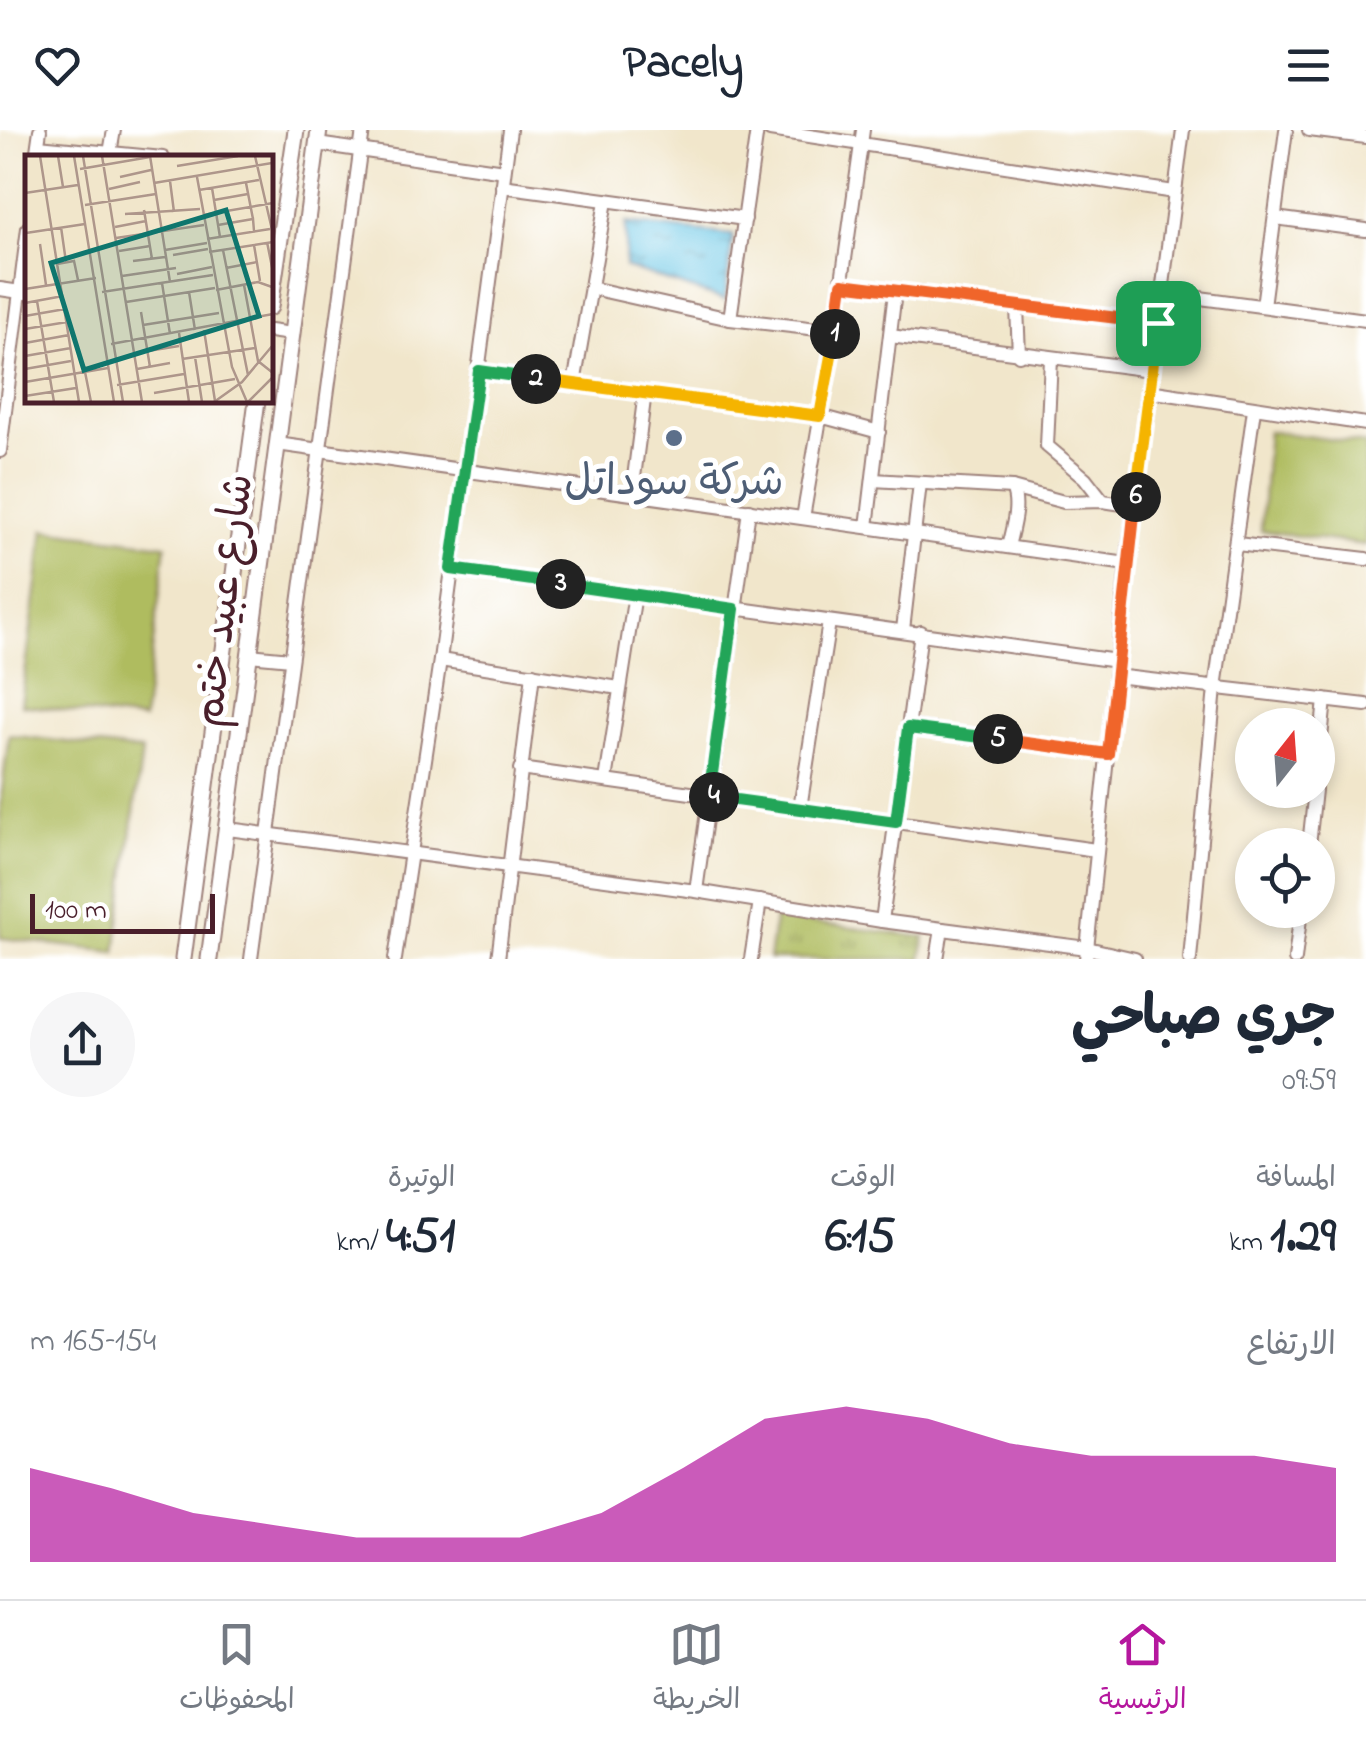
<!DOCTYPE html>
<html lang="ar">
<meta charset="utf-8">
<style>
body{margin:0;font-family:"Indie Flower","Playpen Sans Arabic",sans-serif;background:#f6f6f7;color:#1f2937;direction:rtl;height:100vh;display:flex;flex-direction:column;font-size:38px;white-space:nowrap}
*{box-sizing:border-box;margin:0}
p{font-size:32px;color:#747a83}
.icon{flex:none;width:55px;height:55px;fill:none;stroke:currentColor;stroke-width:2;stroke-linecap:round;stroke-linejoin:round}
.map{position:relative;height:829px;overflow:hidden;direction:ltr}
.drawer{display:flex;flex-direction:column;background:#fff;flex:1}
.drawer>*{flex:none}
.needle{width:65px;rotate:17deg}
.fabs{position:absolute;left:1235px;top:578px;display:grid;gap:20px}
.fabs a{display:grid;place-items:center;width:100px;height:100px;border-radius:50%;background:#fff;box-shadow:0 5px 15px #0003;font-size:50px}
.scale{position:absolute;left:30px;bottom:25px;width:185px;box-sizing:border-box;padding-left:10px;border:5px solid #4a1f2b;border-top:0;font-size:28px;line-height:35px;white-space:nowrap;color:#4a1f2b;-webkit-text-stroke:8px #fff;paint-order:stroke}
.pin{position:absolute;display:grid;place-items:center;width:85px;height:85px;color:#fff;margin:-42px;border-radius:20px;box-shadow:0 5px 15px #0006}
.km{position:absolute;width:50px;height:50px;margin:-25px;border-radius:50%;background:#222;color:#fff;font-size:28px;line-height:50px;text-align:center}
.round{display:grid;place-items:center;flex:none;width:105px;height:105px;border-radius:52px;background:#f6f6f7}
.headline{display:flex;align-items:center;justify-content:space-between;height:170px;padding:0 30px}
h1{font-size:55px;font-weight:700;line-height:75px}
.figures{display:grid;grid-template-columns:repeat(3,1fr);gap:15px;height:170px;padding:10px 30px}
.figures div{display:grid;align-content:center}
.figures b{font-size:50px;font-weight:700}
.figures small{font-size:28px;font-weight:400}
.figures p{font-size:28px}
.chart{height:280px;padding:20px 30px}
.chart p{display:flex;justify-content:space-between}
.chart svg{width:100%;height:180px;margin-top:10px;fill:#b5179e;opacity:.7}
header{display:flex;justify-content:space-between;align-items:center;height:130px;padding:0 30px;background:#fff;font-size:45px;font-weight:700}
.menu{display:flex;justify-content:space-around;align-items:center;height:140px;border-top:2px solid #e0e1e3;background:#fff;font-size:28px;color:#747a83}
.menu a{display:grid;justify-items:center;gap:5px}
.menu .on{color:#b5179e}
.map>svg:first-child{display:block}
.grass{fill:url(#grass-tufts);stroke:#7c6e45;stroke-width:2.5}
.green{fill:#afbc5f;stroke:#7c6e45;stroke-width:2.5}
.water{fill:url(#water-ripples);stroke:#587288;stroke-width:2.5}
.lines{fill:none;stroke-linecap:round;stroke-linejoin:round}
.minor-casing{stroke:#9e827b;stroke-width:16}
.major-casing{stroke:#9e827b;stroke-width:19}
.minor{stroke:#fff;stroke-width:12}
.major{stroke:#fff;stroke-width:15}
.split-1-casing{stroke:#fff;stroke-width:20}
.split-2-casing{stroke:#fff;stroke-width:20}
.split-3-casing{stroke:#fff;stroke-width:20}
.split-4-casing{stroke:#fff;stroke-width:20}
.split-5-casing{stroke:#fff;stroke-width:20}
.split-6-casing{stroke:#fff;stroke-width:20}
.split-7-casing{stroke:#fff;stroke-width:20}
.split-1{stroke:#f0652b;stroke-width:12}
.split-2{stroke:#f5b400;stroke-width:12}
.split-3{stroke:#22a559;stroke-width:12}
.split-4{stroke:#22a559;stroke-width:12}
.split-5{stroke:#22a559;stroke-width:12}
.split-6{stroke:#f0652b;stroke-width:12}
.split-7{stroke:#f5b400;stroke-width:12}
.service-dot{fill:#5c6f8a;stroke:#fff;stroke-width:4}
.labels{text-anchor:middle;stroke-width:10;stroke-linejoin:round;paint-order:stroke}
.service-label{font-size:42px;fill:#4e5e75;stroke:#fff}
.street-label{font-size:42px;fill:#4a1f2b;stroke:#fff}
.inset-road{fill:none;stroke:#ae968b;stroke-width:2.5}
.view{fill:#0f766e;fill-opacity:0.15;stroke:#0f766e;stroke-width:5}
.inset-edge{fill:none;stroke:#4a1f2b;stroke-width:5}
</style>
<header><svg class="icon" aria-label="menu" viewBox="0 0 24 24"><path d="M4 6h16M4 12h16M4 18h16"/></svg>Pacely<svg class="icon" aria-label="heart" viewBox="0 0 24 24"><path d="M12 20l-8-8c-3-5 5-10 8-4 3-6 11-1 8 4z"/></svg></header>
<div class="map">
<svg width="1366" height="829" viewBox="0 0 1366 829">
<defs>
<pattern id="grass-tufts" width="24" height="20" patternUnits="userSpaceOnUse" patternTransform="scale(2.5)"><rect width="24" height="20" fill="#afbc5f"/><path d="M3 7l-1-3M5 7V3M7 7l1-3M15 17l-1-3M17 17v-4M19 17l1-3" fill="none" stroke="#90984f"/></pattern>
<pattern id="water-ripples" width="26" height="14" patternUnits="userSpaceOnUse" patternTransform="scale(2.5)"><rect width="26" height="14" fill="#67c6e5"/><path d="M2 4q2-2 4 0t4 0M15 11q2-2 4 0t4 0" fill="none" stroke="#57a0ba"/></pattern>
</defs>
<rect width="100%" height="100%" fill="#fff"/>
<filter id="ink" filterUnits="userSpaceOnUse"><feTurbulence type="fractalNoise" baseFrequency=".01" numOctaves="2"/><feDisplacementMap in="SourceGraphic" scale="20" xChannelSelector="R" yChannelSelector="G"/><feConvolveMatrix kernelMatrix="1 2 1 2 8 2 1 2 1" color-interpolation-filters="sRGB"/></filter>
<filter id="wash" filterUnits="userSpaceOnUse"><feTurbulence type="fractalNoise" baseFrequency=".0048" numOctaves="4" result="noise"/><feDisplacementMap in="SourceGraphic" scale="40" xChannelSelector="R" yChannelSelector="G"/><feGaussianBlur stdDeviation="2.25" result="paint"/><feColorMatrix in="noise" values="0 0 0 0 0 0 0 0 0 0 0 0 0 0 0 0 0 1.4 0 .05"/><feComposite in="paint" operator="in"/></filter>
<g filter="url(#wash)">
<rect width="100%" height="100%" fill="#f1e6cb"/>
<polygon class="grass" points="775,788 925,807 921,829 769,829"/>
<g class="green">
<polygon points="1268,301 1366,314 1366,415 1261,401"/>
<polygon points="44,400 166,415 143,590 21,575"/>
<polygon points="9,605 142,621 116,822 0,808 0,676"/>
</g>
<polygon class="water" points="626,93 733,105 725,170 625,137"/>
</g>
<g filter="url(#ink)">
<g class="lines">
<defs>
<g id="minor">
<polyline points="770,0 1174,62"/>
<polyline points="1309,0 1366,7"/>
<polyline points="317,14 504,41"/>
<polyline points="38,16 163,28"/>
<polyline points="110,23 114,0"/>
<polyline points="36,28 40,0"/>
<polyline points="502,56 745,89"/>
<polyline points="1275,88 1366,100"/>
<polyline points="842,154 1158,193"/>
<polyline points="591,158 730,189 835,201"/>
<polyline points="0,159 27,163"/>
<polyline points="1162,163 1366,190"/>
<polyline points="1263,176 1286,0"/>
<polyline points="1017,177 1019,225"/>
<polyline points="730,189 757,0"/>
<polyline points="270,201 291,204"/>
<polyline points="890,206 1151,240"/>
<polyline points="1051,228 1047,316 1085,348 1103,371"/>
<polyline points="479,241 820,286 879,302"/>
<polyline points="574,254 606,71"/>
<polyline points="1149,261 1366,294"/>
<polyline points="277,314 1127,434"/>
<polyline points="0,321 28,98"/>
<polyline points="873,350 1012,358 1064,372 1103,371 1135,376"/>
<polyline points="632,363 645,262"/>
<polyline points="803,388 835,201 863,0"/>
<polyline points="867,397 895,162"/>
<polyline points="1237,414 1366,429"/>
<path d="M1008,417c4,-19 12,-41 4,-59"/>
<polyline points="451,439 1117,531"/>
<polyline points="903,500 920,353"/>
<polyline points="249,525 291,529"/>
<polyline points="440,530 619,558"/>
<polyline points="1115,546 1366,575"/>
<polyline points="908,597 1107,624"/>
<polyline points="1318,637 1325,570"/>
<polyline points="520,639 1096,720"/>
<polyline points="606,650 635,464"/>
<polyline points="800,678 829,492"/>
<polyline points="228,699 696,761 882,791 1087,818 1135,829"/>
<polyline points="1309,715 1315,660"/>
<polyline points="696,761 749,380"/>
<polyline points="882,791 921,502"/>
<polyline points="251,829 363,0"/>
<polyline points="395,829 440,530 510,0"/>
<polyline points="498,829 533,544"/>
<polyline points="751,829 760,771"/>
<polyline points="937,829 942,799"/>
<polyline points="1086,829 1127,434 1183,0"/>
<polyline points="1190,829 1215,558 1254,279"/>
<polyline points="1295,829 1301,780"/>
</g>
<g id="major">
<polyline points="270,177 296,0"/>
<polyline points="183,829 257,270"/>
<polyline points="209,829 319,0"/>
</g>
</defs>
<use href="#minor" class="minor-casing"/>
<use href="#major" class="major-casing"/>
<use href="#minor" class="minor"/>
<use href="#major" class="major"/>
</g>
</g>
<g class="lines" filter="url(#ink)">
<defs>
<polyline id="split-1" points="835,204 842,154 1158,193"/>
<polyline id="split-2" points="536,249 820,286 835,204"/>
<polyline id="split-3" points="536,249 479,241 451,439 561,454"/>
<polyline id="split-4" points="561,454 734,479 709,666 714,667"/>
<polyline id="split-5" points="714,667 896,692 908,598 998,609"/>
<polyline id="split-6" points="998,609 1108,624 1136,367"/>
<polyline id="split-7" points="1136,367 1158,193"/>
</defs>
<use href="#split-1" class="split-1-casing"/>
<use href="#split-2" class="split-2-casing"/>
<use href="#split-3" class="split-3-casing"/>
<use href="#split-4" class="split-4-casing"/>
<use href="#split-5" class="split-5-casing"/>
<use href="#split-6" class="split-6-casing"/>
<use href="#split-7" class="split-7-casing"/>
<use href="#split-1" class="split-1"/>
<use href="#split-2" class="split-2"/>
<use href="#split-3" class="split-3"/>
<use href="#split-4" class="split-4"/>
<use href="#split-5" class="split-5"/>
<use href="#split-6" class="split-6"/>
<use href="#split-7" class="split-7"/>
</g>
<circle class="service-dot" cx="674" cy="308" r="10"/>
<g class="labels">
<g class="service-label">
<text x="674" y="364">شركة سوداتل</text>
</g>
<g class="street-label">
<text transform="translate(221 470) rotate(-83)" y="15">شارع عبيد ختم</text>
</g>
</g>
<g transform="translate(25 25)">
<rect width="248" height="248" fill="#f1e6cb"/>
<path class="inset-road" d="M15,1l39,246M33,1l5,31M49,1l40,246M58,1l40,246M77,1l40,246M125,1l20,126M230,1l18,78M152,11l61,-10M55,14l70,-12M95,22l31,-7M172,22l35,190 15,35M145,26l4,31M129,28l118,-20M221,28l7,36M187,33l8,49M84,34l31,-7M174,35l60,-10M0,38l53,-8M189,45l34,-6M60,50l71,-11M119,55l8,49M100,59l75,-5M178,60l70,-12M193,70l35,-6 1,12M36,72l5,35M90,72l31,-6M1,78l59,-9M91,83l88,-13M182,84l63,-10M242,87l6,30M15,89l6,41M229,90l6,36M140,95l42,-7M198,95l25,125M94,96l31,-5M184,97l64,-10M148,100l35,-6M108,106l32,-4M32,109l17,-3 4,19M201,113l31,-6M152,119l35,-7M97,121l54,-8M137,128l8,51M219,130l14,76 15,12M0,134l71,-11M191,135l42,-8 14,5M77,137l111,-17M164,137l6,38M12,146l17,101M101,147l89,-14M0,148l38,-7M116,157l9,55M0,161l40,-7M118,170l76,-12M0,174l42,-7M179,175l11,71M154,178l10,69M0,188l44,-8M86,189l162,-30M123,196l31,-5M0,201l46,-8M170,202l7,45M157,204l73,-11M0,214l46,-8M112,214l33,-6M60,217l6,30M0,227l83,-14M92,230l67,-11M129,238l81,-14M0,241l51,-8M189,247l28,-20 31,-37M223,247l25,-25"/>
<path class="view" d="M201,55l33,106 -175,54 -33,-107z"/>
<rect width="248" height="248" class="inset-edge"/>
</g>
</svg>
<div class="fabs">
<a><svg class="needle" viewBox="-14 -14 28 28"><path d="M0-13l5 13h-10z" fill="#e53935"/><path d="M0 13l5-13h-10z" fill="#747a83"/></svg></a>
<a><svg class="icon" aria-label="locate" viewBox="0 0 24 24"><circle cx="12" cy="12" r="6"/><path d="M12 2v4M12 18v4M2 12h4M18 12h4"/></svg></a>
</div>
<div class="scale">100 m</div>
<div class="pin" style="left:1158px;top:193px;background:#1e9e55"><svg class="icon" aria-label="arrive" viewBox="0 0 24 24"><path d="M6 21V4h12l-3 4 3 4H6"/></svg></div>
<b class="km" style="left:835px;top:204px">1</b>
<b class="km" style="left:536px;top:249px">2</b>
<b class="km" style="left:561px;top:454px">3</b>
<b class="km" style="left:714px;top:667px">4</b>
<b class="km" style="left:998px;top:609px">5</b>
<b class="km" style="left:1136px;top:367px">6</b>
</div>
<section class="drawer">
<div class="headline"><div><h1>جري صباحي</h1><p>09:59</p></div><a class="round"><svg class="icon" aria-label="share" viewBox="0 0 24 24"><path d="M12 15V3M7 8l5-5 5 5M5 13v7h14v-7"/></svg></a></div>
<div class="figures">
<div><p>المسافة</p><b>1.29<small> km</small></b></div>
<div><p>الوقت</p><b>6:15</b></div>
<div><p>الوتيرة</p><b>4:51<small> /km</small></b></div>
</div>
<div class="chart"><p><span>الارتفاع</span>154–165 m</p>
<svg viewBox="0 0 160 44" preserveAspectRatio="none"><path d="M0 44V21L10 26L20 32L30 35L40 38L50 38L60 38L70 32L80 21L90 9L100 6L110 9L120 15L130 18L140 18L150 18L160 21V44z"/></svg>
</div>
</section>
<nav class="menu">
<a class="on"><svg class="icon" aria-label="home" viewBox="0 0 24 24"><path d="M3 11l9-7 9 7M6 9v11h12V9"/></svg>الرئيسية</a>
<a><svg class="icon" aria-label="map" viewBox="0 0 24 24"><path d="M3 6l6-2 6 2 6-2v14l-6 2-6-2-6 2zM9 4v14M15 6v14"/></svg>الخريطة</a>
<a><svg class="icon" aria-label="saved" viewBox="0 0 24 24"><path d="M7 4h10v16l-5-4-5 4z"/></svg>المحفوظات</a>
</nav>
